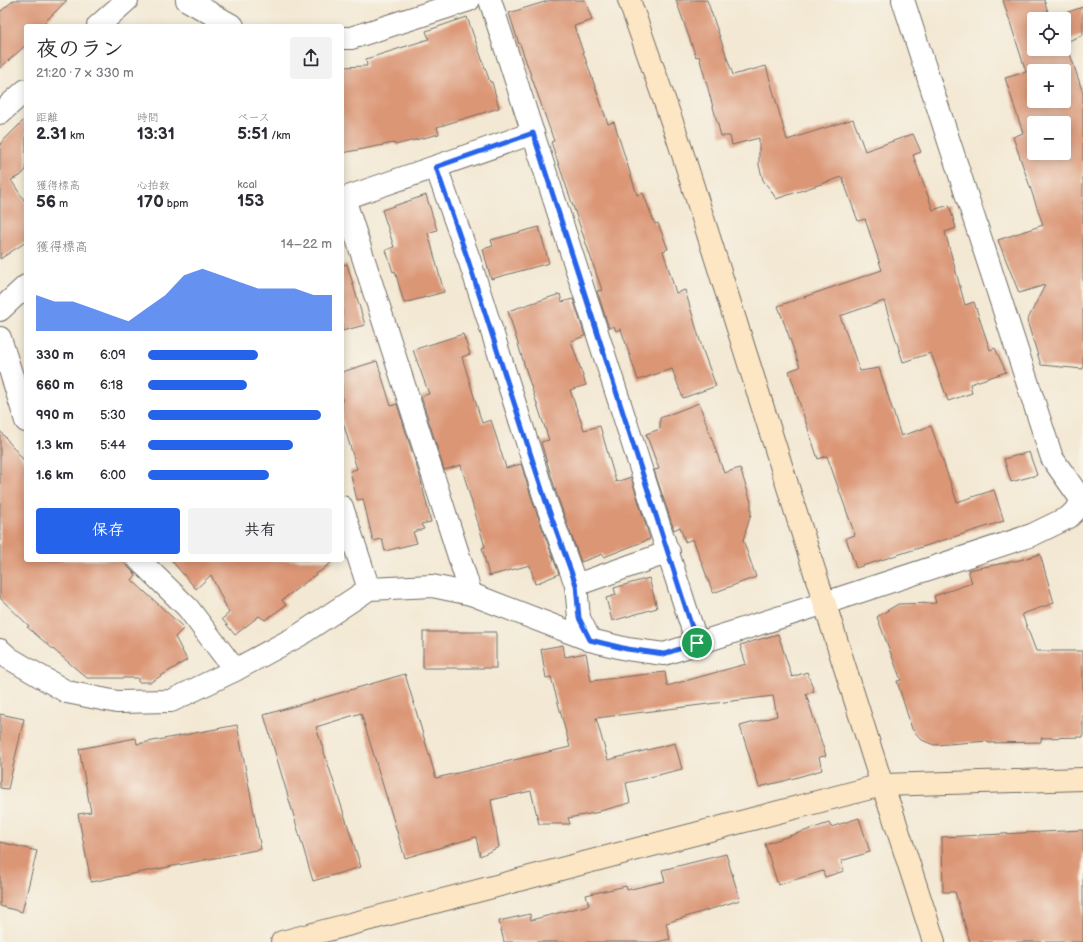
<!DOCTYPE html>
<html lang="ja">
<meta charset="utf-8">
<style>
body{margin:0;font-family:"Balsamiq Sans","Klee One",sans-serif;background:#f2f2f3;color:#2b2b33;height:100vh;display:flex;flex-direction:column;font-size:15px;white-space:nowrap}
*{box-sizing:border-box;margin:0}
p{font-size:13px;color:#7c7c81}
.icon{flex:none;width:22px;height:22px;fill:none;stroke:currentColor;stroke-width:2;stroke-linecap:round;stroke-linejoin:round}
.map{position:relative;flex:1;overflow:hidden}
.sheet{position:absolute;left:24px;top:24px;width:320px;height:538px;display:flex;flex-direction:column;background:#fff;border-radius:4px;box-shadow:0 2px 10px #0003}
.sheet>*{flex:none}
.fabs{position:absolute;left:1027px;top:12px;display:grid;gap:8px}
.fabs a{display:grid;place-items:center;width:44px;height:44px;border-radius:4px;background:#fff;box-shadow:0 2px 10px #0003;font-size:20px}
.pin{position:absolute;display:grid;place-items:center;width:34px;height:34px;color:#fff;margin:-17px;border:2px solid #fff;border-radius:50%;box-shadow:0 1px 4px #0007}
.round{display:grid;place-items:center;flex:none;width:42px;height:42px;border-radius:4px;background:#f2f2f3}
.overview{display:flex;align-items:center;justify-content:space-between;height:68px;padding:0 12px}
h1{font-size:22px;font-weight:800;line-height:30px}
.stats{display:grid;grid-template-columns:repeat(3,1fr);gap:6px;height:68px;padding:4px 12px}
.stats div{display:grid;align-content:center}
.stats b{font-size:17px;font-weight:800}
.stats small{font-size:11px;font-weight:400}
.stats p{font-size:11px}
.chart{height:112px;padding:8px 12px}
.chart p{display:flex;justify-content:space-between}
.chart svg{width:100%;height:72px;margin-top:4px;fill:#2563eb;opacity:.7}
.cta{display:flex;gap:8px;margin-top:auto;padding:8px 12px}
.cta a{flex:1;height:46px;border-radius:4px;background:#2563eb;color:#fff;font-size:16px;font-weight:800;line-height:46px;text-align:center}
.cta a+a{background:#f2f2f3;color:#2b2b33}
ul{padding:0 12px;list-style:none;font-size:13px}
li{display:grid;grid-template-columns:64px 48px 1fr;align-items:center;height:30px}
li i{height:10px;border-radius:5px;background:#2563eb}
.map>svg:first-child{display:block}
.building{fill:#db9676;fill-rule:evenodd}
.lines{fill:none;stroke-linecap:round;stroke-linejoin:round}
.street-casing{stroke:#716d66;stroke-width:24}
.secondary-casing{stroke:#716d66;stroke-width:24}
.street{stroke:#fff;stroke-width:22}
.secondary{stroke:#fce6c4;stroke-width:22}
.route-casing{stroke:#fff;stroke-width:8}
.route{stroke:#2563eb;stroke-width:5}
</style>
<div class="map">
<svg width="1083" height="942" viewBox="0 0 1083 942">
<rect width="100%" height="100%" fill="#f7f3e8"/>
<filter id="ink" filterUnits="userSpaceOnUse"><feTurbulence type="fractalNoise" baseFrequency=".025" numOctaves="2"/><feDisplacementMap in="SourceGraphic" scale="8" xChannelSelector="R" yChannelSelector="G"/><feConvolveMatrix kernelMatrix="1 2 1 2 8 2 1 2 1" color-interpolation-filters="sRGB"/></filter>
<filter id="wash" filterUnits="userSpaceOnUse"><feTurbulence type="fractalNoise" baseFrequency=".012" numOctaves="4" result="noise"/><feDisplacementMap in="SourceGraphic" scale="16" xChannelSelector="R" yChannelSelector="G"/><feGaussianBlur stdDeviation="0.9" result="paint"/><feColorMatrix in="noise" values="0 0 0 0 0 0 0 0 0 0 0 0 0 0 0 0 0 1.4 0 .05"/><feComposite in="paint" operator="in"/></filter>
<g filter="url(#wash)">
<rect width="100%" height="100%" fill="#f3e8d3"/>
<g id="blocks">
<g class="building">
<polygon points="14,0 67,0 41,26 26,26 26,45 0,68 0,12"/>
<polygon points="551,0 585,0 592,20 574,26 608,124 614,122 637,195 643,193 655,224 658,223 668,249 663,251 676,293 685,290 703,351 716,386 683,398 672,369 638,380 621,329 616,331 614,326 609,328 597,291 602,290 551,142 554,141 520,44 519,44 509,13"/>
<polygon points="676,0 707,0 733,75 766,66 787,140 853,119 865,151 913,134 921,152 913,155 933,210 949,205 956,228 945,232 965,305 974,302 990,350 995,348 1006,372 970,384 972,393 948,401 931,353 903,362 884,301 840,316 860,371 879,368 901,436 931,426 957,502 994,490 1004,521 856,568 846,538 855,535 827,456 818,459 789,371 800,367 778,306 882,270 865,219 858,221 842,177 776,199 772,192 763,180 759,165 759,138 732,145 730,136 721,136 699,56 696,57"/>
<path d="M1003,0h41l6,18 33,-11v28l-17,7 17,51v276l-42,-4 -14,-44 18,-36 -26,8 -21,-53 45,-15 -30,-88 10,-4 -18,-55 21,-6zM1034,19h30v30h-30zM1034,71h30v30h-30zM1034,123h30v30h-30z"/>
<polygon points="467,17 490,82 492,82 499,108 437,127 439,134 395,145 394,143 342,153 342,67 367,66 366,59 429,39 426,31"/>
<polygon points="26,118 26,170 20,176 11,180 26,203 26,242 0,259 0,144"/>
<polygon points="426,195 437,230 428,233 444,292 404,303 395,271 393,272 386,250 394,247 382,210"/>
<polygon points="539,227 549,263 491,279 483,249 493,246 491,240"/>
<polygon points="347,264 365,325 342,331 342,265"/>
<polygon points="560,294 562,302 573,299 585,336 571,341 586,385 570,390 584,430 600,426 616,482 631,477 650,539 604,557 603,554 581,562 558,498 545,456 541,442 549,440 528,377 508,311"/>
<polygon points="463,334 470,354 462,357 482,423 491,420 506,468 521,464 534,506 559,574 535,584 530,565 489,576 482,548 485,547 461,465 444,470 421,396 429,394 413,350"/>
<polygon points="377,361 391,406 397,404 420,477 431,522 421,524 424,529 413,532 417,543 385,551 382,539 373,541 363,499 357,500 350,471 357,469 342,419 342,372"/>
<polygon points="699,403 724,473 740,468 751,502 751,514 743,540 756,577 713,593 693,539 685,542 680,527 674,530 654,470 659,469 646,434 660,429 660,418"/>
<polygon points="0,431 26,463 26,560 121,560 136,575 132,580 184,628 175,637 187,660 151,682 138,682 138,678 87,678 27,627 29,626 0,598"/>
<polygon points="1029,452 1037,475 1011,482 1004,459"/>
<polygon points="1040,554 1054,603 1022,614 1036,651 1083,651 1083,737 1041,738 1041,742 988,743 988,741 934,745 922,740 912,729 897,681 901,680 877,617 898,604 936,603 934,596 972,583 968,570 1020,560"/>
<polygon points="171,560 335,560 282,600 286,605 265,620 259,616 235,635 222,619 229,613 211,575 196,589"/>
<polygon points="649,578 657,608 612,621 606,598 616,595 614,588"/>
<rect x="423" y="632" width="73" height="36"/>
<polygon points="778,634 792,677 807,672 814,691 806,694 826,756 819,757 822,770 784,781 759,787 740,726 777,716 773,696 596,718 608,760 675,743 682,769 626,783 630,803 600,811 600,812 568,818 570,824 539,824 531,791 491,800 499,847 480,856 476,837 405,858 361,713 316,727 361,867 313,881 264,715 405,674 436,778 570,747 551,677 546,678 541,649 563,645 565,657 586,653 591,681 665,672 667,686 746,664 740,645"/>
<polygon points="0,714 24,719 8,789 0,788"/>
<polygon points="237,725 261,849 91,882 78,814 91,812 79,749 136,738 137,744"/>
<polygon points="859,818 870,852 841,861 844,871 825,877 823,871 778,885 765,844 829,823 831,827"/>
<polygon points="1083,830 1083,942 970,942 955,892 943,892 942,837"/>
<polygon points="0,842 37,851 22,912 0,906"/>
<polygon points="726,854 740,900 666,923 670,939 657,942 504,942 499,921 530,914 531,920 589,905 586,895 626,886 627,890 665,881 662,870"/>
</g>
</g>
</g>
<g filter="url(#ink)">
<use href="#blocks" fill-opacity="0" stroke="#716d66" stroke-width="1"/>
<g class="lines">
<defs>
<g id="street">
<polyline points="187,0 233,26"/>
<polyline points="490,0 697,643"/>
<polyline points="903,0 1052,458 1083,502"/>
<polyline points="98,26 127,0"/>
<polyline points="342,38 351,38 469,0"/>
<polyline points="0,113 26,90"/>
<polyline points="436,167 469,259 546,502 576,585 579,618 590,640"/>
<polyline points="344,198 471,594"/>
<polyline points="342,199 533,133"/>
<polyline points="0,310 26,286"/>
<polyline points="0,338 26,421"/>
<polyline points="342,507 369,589"/>
<polyline points="139,560 188,608 235,670"/>
<polyline points="576,585 669,552"/>
<polyline points="0,650 9,658 67,692 117,702 171,701 235,670 298,636 369,589 432,586 471,594 590,640 627,649 664,654 825,603 1032,535 1069,517 1083,503"/>
</g>
<g id="secondary">
<polyline points="629,0 678,139 882,785 892,812 934,942"/>
<polyline points="282,942 882,785 1083,779"/>
</g>
</defs>
<use href="#street" class="street-casing"/>
<use href="#secondary" class="secondary-casing"/>
<use href="#street" class="street"/>
<use href="#secondary" class="secondary"/>
</g>
</g>
<g class="lines" filter="url(#ink)">
<defs>
<polygon id="route" points="533,133 697,643 664,654 627,649 590,640 579,618 576,585 546,502 468,260 436,167"/>
</defs>
<use href="#route" class="route-casing"/>
<use href="#route" class="route"/>
</g>
</svg>
<div class="fabs">
<a><svg class="icon" aria-label="locate" viewBox="0 0 24 24"><circle cx="12" cy="12" r="6"/><path d="M12 2v4M12 18v4M2 12h4M18 12h4"/></svg></a>
<a>+</a>
<a>−</a>
</div>
<div class="pin" style="left:697px;top:643px;background:#1e9e55"><svg class="icon" aria-label="arrive" viewBox="0 0 24 24"><path d="M6 21V4h12l-3 4 3 4H6"/></svg></div>
<section class="sheet">
<div class="overview"><div><h1>夜のラン</h1><p>21:20 · 7 × 330 m</p></div><a class="round"><svg class="icon" aria-label="share" viewBox="0 0 24 24"><path d="M12 15V3M7 8l5-5 5 5M5 13v7h14v-7"/></svg></a></div>
<div class="stats">
<div><p>距離</p><b>2.31<small> km</small></b></div>
<div><p>時間</p><b>13:31</b></div>
<div><p>ペース</p><b>5:51<small> /km</small></b></div>
</div>
<div class="stats">
<div><p>獲得標高</p><b>56<small> m</small></b></div>
<div><p>心拍数</p><b>170<small> bpm</small></b></div>
<div><p>kcal</p><b>153</b></div>
</div>
<div class="chart"><p><span>獲得標高</span>14–22 m</p>
<svg viewBox="0 0 160 44" preserveAspectRatio="none"><path d="M0 44V22L10 26L20 26L30 30L40 34L50 38L60 30L70 22L80 10L90 6L100 10L110 14L120 18L130 18L140 18L150 22L160 22V44z"/></svg>
</div>
<ul>
<li><b>330 m</b>6:09<i style="width:60%"></i></li>
<li><b>660 m</b>6:18<i style="width:54%"></i></li>
<li><b>990 m</b>5:30<i style="width:94%"></i></li>
<li><b>1.3 km</b>5:44<i style="width:79%"></i></li>
<li><b>1.6 km</b>6:00<i style="width:66%"></i></li>
</ul>
<div class="cta"><a>保存</a><a>共有</a></div>
</section>
</div>
